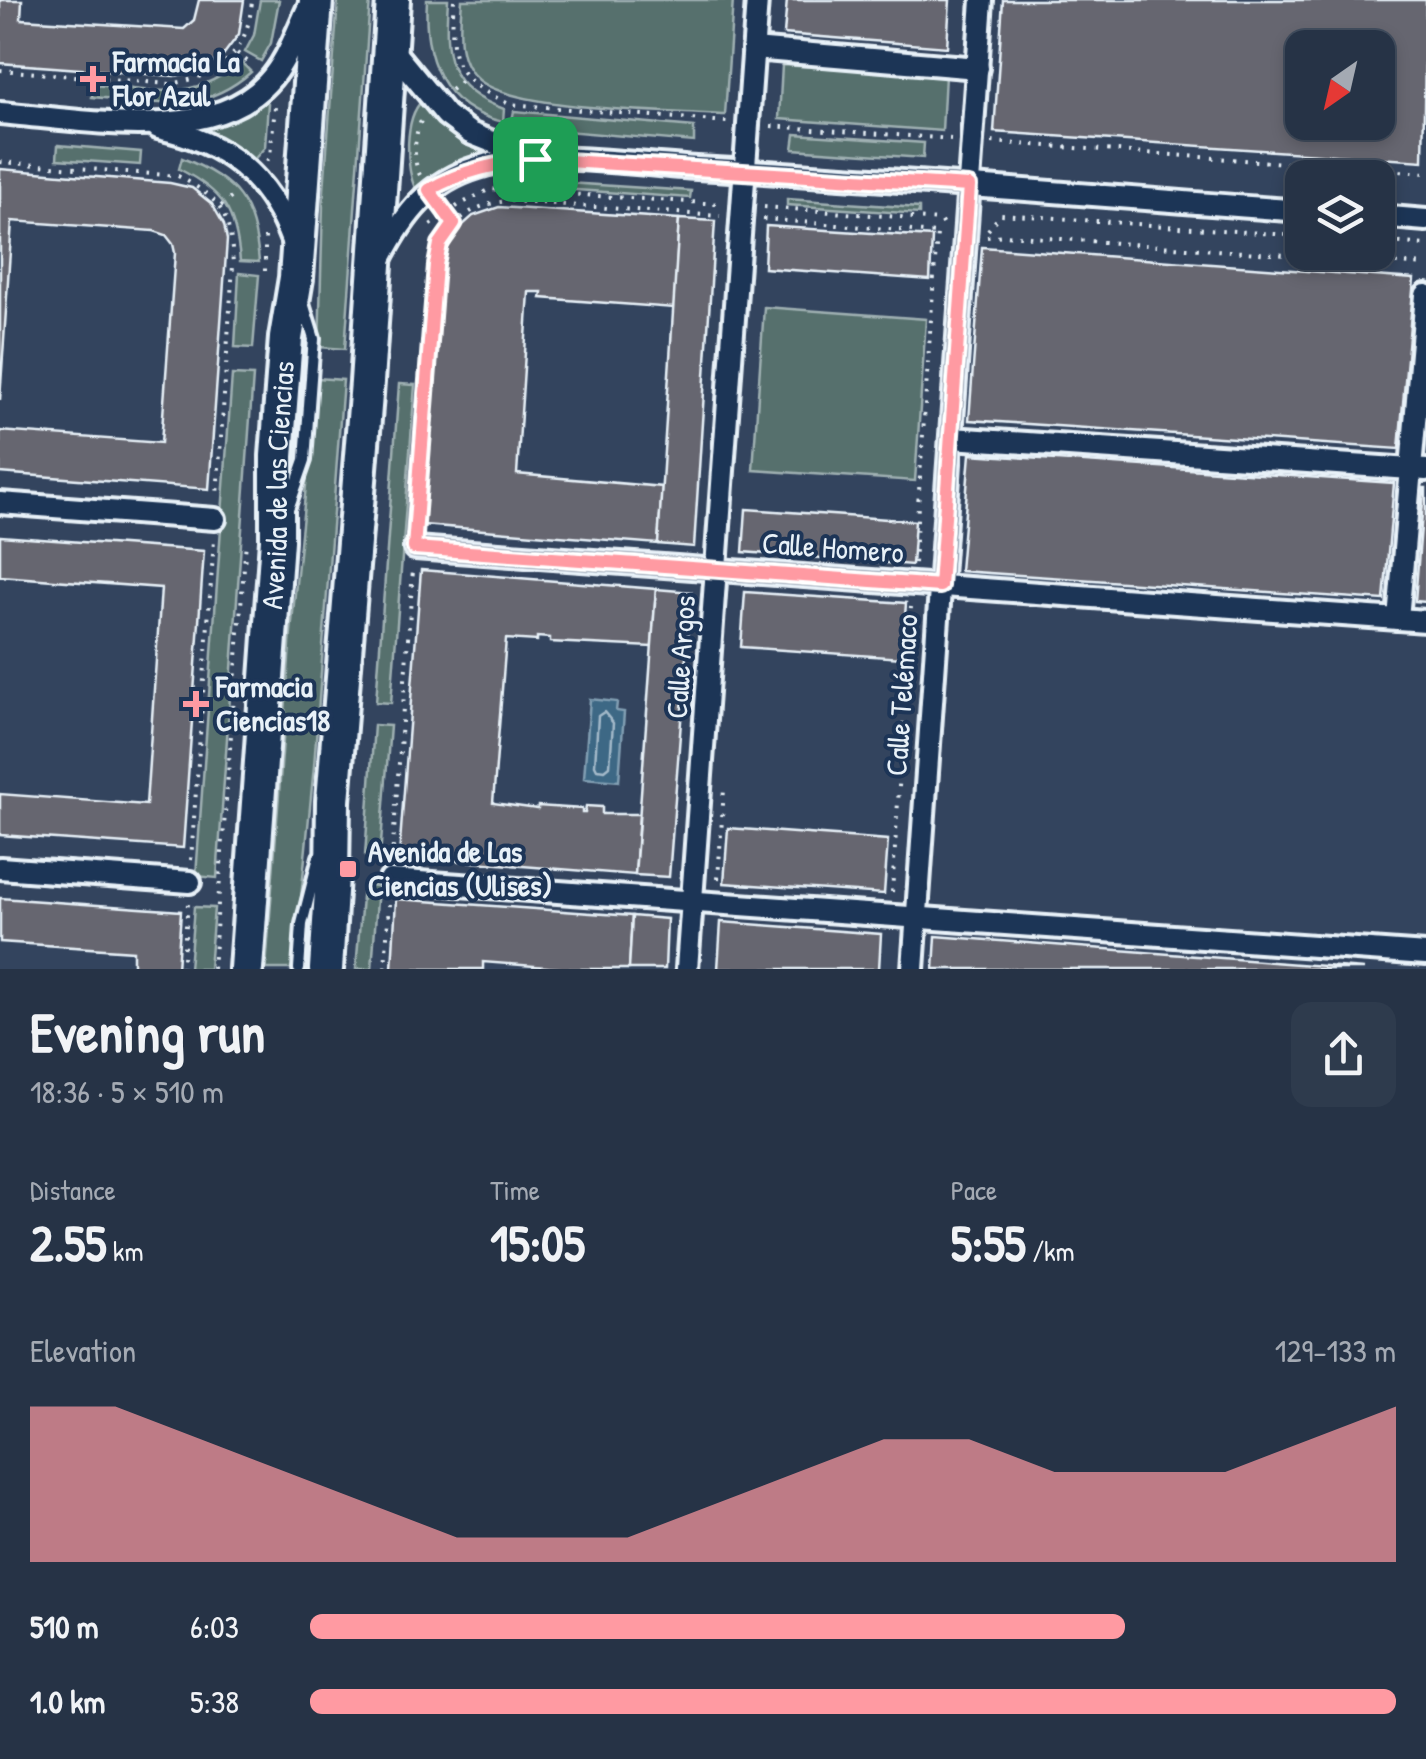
<!DOCTYPE html>
<meta charset="utf-8">
<style>
body{margin:0;font-family:"Patrick Hand",sans-serif;background:#2e3b4d;color:#f1f3f6;height:100vh;display:flex;flex-direction:column;font-size:38px;white-space:nowrap}
*{box-sizing:border-box;margin:0}
p{font-size:32px;color:#a4aab3}
.icon{flex:none;width:55px;height:55px;fill:none;stroke:currentColor;stroke-width:2;stroke-linecap:round;stroke-linejoin:round}
.map{position:relative;height:969px;overflow:hidden}
.drawer{display:flex;flex-direction:column;background:#263346;flex:1}
.drawer>*{flex:none}
.needle{width:65px;rotate:214deg}
.tools{position:absolute;left:1285px;top:30px;display:grid;gap:20px}
.tools a{display:grid;place-items:center;width:110px;height:110px;border-radius:20px;background:#263346;box-shadow:0 5px 15px #0003,0 0 0 2px #424e5f;font-size:50px}
.pin{position:absolute;display:grid;place-items:center;width:85px;height:85px;color:#fff;margin:-42px;border-radius:20px;box-shadow:0 5px 15px #0006}
.round{display:grid;place-items:center;flex:none;width:105px;height:105px;border-radius:20px;background:#2e3b4d}
.overview{display:flex;align-items:center;justify-content:space-between;height:170px;padding:0 30px}
h1{font-size:55px;font-weight:700;line-height:75px}
.metrics{display:grid;grid-template-columns:repeat(3,1fr);gap:15px;height:170px;padding:10px 30px}
.metrics div{display:grid;align-content:center}
.metrics b{font-size:50px;font-weight:700}
.metrics small{font-size:28px;font-weight:400}
.metrics p{font-size:28px}
.chart{height:280px;padding:20px 30px}
.chart p{display:flex;justify-content:space-between}
.chart svg{width:100%;height:180px;margin-top:10px;fill:#ff9aa2;opacity:.7}
ul{padding:0 30px;list-style:none;font-size:32px}
li{display:grid;grid-template-columns:160px 120px 1fr;align-items:center;height:75px}
li i{height:25px;border-radius:12px;background:#ff9aa2}
.map>svg:first-child{display:block}
.green{fill:#56706d;stroke:#9fb0b2;stroke-width:2.5}
.water{fill:#3e6885;stroke:#829fb3;stroke-width:2.5}
.lines{fill:none;stroke-linecap:round;stroke-linejoin:round}
.shore{stroke:#a4baca;stroke-width:2.5}
.building{fill:#666670;stroke:#e8f1f8;stroke-width:2.5;fill-rule:evenodd}
.lane-casing{stroke:#e8f1f8;stroke-width:18}
.street-casing{stroke:#e8f1f8;stroke-width:28}
.primary-casing{stroke:#e8f1f8;stroke-width:40}
.path{stroke:#e8f1f8;stroke-width:4;stroke-dasharray:2.5 8;stroke-linecap:butt}
.lane{stroke:#1d3557;stroke-width:10}
.street{stroke:#1d3557;stroke-width:20}
.primary{stroke:#1d3557;stroke-width:32}
.route-casing{stroke:#fff;stroke-width:20}
.route{stroke:#ff9aa2;stroke-width:12}
.poi-dot{fill:#ff9aa2;stroke:#1d3557;stroke-width:4}
.labels{text-anchor:middle;stroke-width:8;stroke-linejoin:round;paint-order:stroke}
.poi-label{font-size:30px;font-weight:bold;fill:#e8f1f8;stroke:#1d3557;text-anchor:start}
.street-label{font-size:30px;fill:#e8f1f8;stroke:#1d3557}
</style>
<div class="map">
<svg width="1426" height="969" viewBox="0 0 1426 969">
<rect width="100%" height="100%" fill="#33445e"/>
<filter id="ink" filterUnits="userSpaceOnUse"><feTurbulence type="fractalNoise" baseFrequency=".01" numOctaves="2"/><feDisplacementMap in="SourceGraphic" scale="20" xChannelSelector="R" yChannelSelector="G"/><feConvolveMatrix kernelMatrix="1 2 1 2 8 2 1 2 1" color-interpolation-filters="sRGB"/></filter>
<g filter="url(#ink)">
<g class="green">
<polygon points="260,0 279,0 271,43 261,61 245,52 254,35"/>
<polygon points="338,0 370,0 345,349 319,347 323,204"/>
<path d="M427,0h21c-4,54 -2,89 56,109l-1,13c-62,-14 -80,-65 -76,-122z"/>
<path d="M462,0h271l-8,115c-53,-4 -209,-4 -246,-35 -24,-20 -19,-52 -17,-80z"/>
<path d="M240,61l11,11c-50,44 -97,30 -159,25l1,-12c55,4 102,19 147,-24z"/>
<polygon points="782,65 945,75 942,131 779,119"/>
<polygon points="264,99 268,103 265,147 251,163 199,131 230,121"/>
<path d="M422,101l67,47v6l-43,14 -30,22c-11,-21 -12,-72 6,-89z"/>
<polygon points="514,111 694,127 694,142 530,128 511,125"/>
<polygon points="795,134 924,143 923,158 793,149"/>
<polygon points="58,145 141,152 140,165 57,159"/>
<path d="M182,158c56,22 72,45 77,104l-19,-1c-4,-49 -16,-69 -61,-92z"/>
<polygon points="505,179 691,191 690,198 505,185"/>
<polygon points="787,199 919,208 919,214 787,205"/>
<polygon points="239,273 259,275 253,348 235,347"/>
<polygon points="764,307 926,319 915,481 753,470"/>
<polygon points="232,375 253,376 217,878 196,876"/>
<polygon points="317,378 343,380 314,766 294,969 266,969 291,632"/>
<polygon points="399,384 415,385 391,703 376,702"/>
<polygon points="374,725 390,726 380,857 365,856"/>
<polygon points="363,885 378,886 372,969 356,969"/>
<polygon points="194,907 214,908 209,969 189,969"/>
</g>
<polygon class="water" points="590,699 617,702 616,711 624,712 619,781 584,778"/>
<g class="lines">
<polygon class="shore" points="604,712 613,723 610,766 605,770 597,769 595,765 598,716"/>
</g>
<g class="building">
<polygon points="0,0 22,0 21,19 184,29 194,20 199,0 244,0 239,34 221,58 191,73 174,76 0,63"/>
<polygon points="787,0 950,0 947,47 784,34"/>
<path d="M1003,0h423l-3,161 -429,-29zM1302,48h76v74h-76z"/>
<polygon points="0,169 170,183 192,188 212,204 224,225 227,240 209,489 0,473 0,431 161,443 175,253 173,244 166,235 154,231 12,221 0,400"/>
<polygon points="499,207 679,219 674,308 541,298 542,292 529,292 517,474 662,487 658,544 423,525 442,262 454,233 473,216"/>
<polygon points="679,219 715,221 694,547 658,544"/>
<polygon points="766,226 932,237 930,280 764,268"/>
<polygon points="982,247 1414,279 1399,449 969,420"/>
<polygon points="970,454 1394,483 1384,600 960,571"/>
<polygon points="1424,488 1426,488 1426,602 1415,601"/>
<polygon points="746,509 915,521 912,565 743,552"/>
<polygon points="0,536 204,551 183,848 0,835 0,794 146,805 161,588 0,576"/>
<polygon points="421,570 656,589 652,647 550,642 550,638 537,637 537,641 506,639 493,803 538,809 538,806 582,809 582,813 585,813 586,806 602,807 602,814 639,814 635,875 399,856"/>
<polygon points="656,589 691,592 669,877 635,875"/>
<polygon points="745,592 906,603 902,658 741,647"/>
<polygon points="728,828 888,840 884,894 724,883"/>
<polygon points="0,898 181,911 177,969 133,969 133,951 0,942"/>
<polygon points="396,899 632,916 629,969 571,969 483,962 483,969 392,969"/>
<polygon points="632,916 667,919 665,969 629,969"/>
<polygon points="721,922 881,934 879,969 718,969"/>
<polygon points="936,936 1364,969 934,969"/>
</g>
<g class="lines">
<defs>
<g id="lane">
<polyline points="289,506 305,460 313,351 314,339 303,303"/>
<polyline points="299,969 302,924 319,857"/>
</g>
<g id="street">
<polyline points="390,47 446,115 470,133 533,158"/>
<polyline points="753,49 978,68"/>
<path d="M0,113c77,6 209,33 267,-30 20,-21 29,-50 41,-75"/>
<path d="M158,128c68,14 110,48 134,113"/>
<polyline points="1378,216 1426,220"/>
<path d="M382,257c23,-44 47,-75 96,-90 61,-18 154,-3 219,1 202,11 404,28 605,43"/>
<polyline points="951,438 1426,470"/>
<polyline points="0,503 215,519"/>
<polyline points="415,548 1426,621"/>
<polyline points="1398,619 1426,295"/>
<polyline points="0,868 190,882"/>
<polyline points="390,880 1426,954"/>
<polyline points="687,969 757,0"/>
<polyline points="913,969 982,0"/>
</g>
<g id="primary">
<path id="s1" d="M246,969l31,-429v-84l9,-118 10,-60 20,-278"/>
<polyline points="326,969 332,876 333,801 367,382 393,0"/>
</g>
</defs>
<use href="#lane" class="lane-casing"/>
<use href="#street" class="street-casing"/>
<use href="#primary" class="primary-casing"/>
<g class="path">
<path d="M454,0c-5,60 -2,77 55,104l218,18"/>
<polyline points="237,53 253,66"/>
<path d="M0,70l170,14c51,-8 78,-31 82,-84"/>
<polyline points="451,90 467,77"/>
<polyline points="771,126 951,139"/>
<polyline points="992,142 1426,173"/>
<polyline points="267,161 270,156 275,107"/>
<path d="M0,162l178,14c45,24 53,39 55,90l-16,230"/>
<path d="M420,175c-8,-13 -6,-45 3,-57"/>
<polyline points="221,206 237,193"/>
<polyline points="764,207 940,220 944,227"/>
<polyline points="763,219 937,233"/>
<polyline points="430,225 459,205 490,189 720,204"/>
<polyline points="988,230 1001,214 1302,236"/>
<polyline points="265,237 265,278"/>
<polyline points="987,237 1005,235 1426,265"/>
<polyline points="1378,241 1426,245"/>
<path d="M416,525l20,-260c8,-40 33,-62 75,-64l209,15"/>
<polyline points="914,563 937,233"/>
<polyline points="392,859 413,570"/>
<polyline points="191,860 214,540"/>
<polyline points="718,879 724,789"/>
<polyline points="892,892 911,607"/>
<polyline points="182,969 188,904"/>
<polyline points="213,969 246,541"/>
<polyline points="385,969 389,904"/>
</g>
<use href="#lane" class="lane"/>
<use href="#street" class="street"/>
<use href="#primary" class="primary"/>
</g>
</g>
<g class="lines" filter="url(#ink)">
<defs>
<path id="route" d="M535,159l434,27 -29,400 -526,-38 22,-283 4,-21 14,-20 -25,-34c34,-20 67,-26 106,-31z"/>
</defs>
<use href="#route" class="route-casing"/>
<use href="#route" class="route"/>
</g>
<g class="poi-dot">
<path d="M88 64h10v10h10v10h-10v10h-10v-10h-10v-10h10z"/>
<path d="M191 689h10v10h10v10h-10v10h-10v-10h-10v-10h10z"/>
<rect x="338" y="859" width="20" height="20" rx="5"/>
</g>
<g class="labels">
<g class="poi-label">
<text x="113" y="72">Farmacia La<tspan x="113" dy="34">Flor Azul</tspan></text>
<text x="216" y="697">Farmacia<tspan x="216" dy="34">Ciencias18</tspan></text>
<text x="368" y="862">Avenida de Las<tspan x="368" dy="34">Ciencias (Ulises)</tspan></text>
</g>
<g class="street-label">
<text dy="10" stroke="none"><textPath href="#s1" startOffset="485">Avenida de las Ciencias</textPath></text>
<text transform="translate(833 548) rotate(4)" y="10">Calle Homero</text>
<text transform="translate(681 657) rotate(-86)" y="10">Calle Argos</text>
<text transform="translate(902 695) rotate(-86)" y="10">Calle Telémaco</text>
</g>
</g>
</svg>
<div class="tools">
<a><svg class="needle" viewBox="-14 -14 28 28"><path d="M0-13l5 13h-10z" fill="#e53935"/><path d="M0 13l5-13h-10z" fill="#a4aab3"/></svg></a>
<a><svg class="icon" aria-label="layers" viewBox="0 0 24 24"><path d="M12 4l9 5-9 5-9-5zM3 14l9 5 9-5"/></svg></a>
</div>
<div class="pin" style="left:535px;top:159px;background:#1e9e55"><svg class="icon" aria-label="arrive" viewBox="0 0 24 24"><path d="M6 21V4h12l-3 4 3 4H6"/></svg></div>
</div>
<section class="drawer">
<div class="overview"><div><h1>Evening run</h1><p>18:36 · 5 × 510 m</p></div><a class="round"><svg class="icon" aria-label="share" viewBox="0 0 24 24"><path d="M12 15V3M7 8l5-5 5 5M5 13v7h14v-7"/></svg></a></div>
<div class="metrics">
<div><p>Distance</p><b>2.55<small> km</small></b></div>
<div><p>Time</p><b>15:05</b></div>
<div><p>Pace</p><b>5:55<small> /km</small></b></div>
</div>
<div class="chart"><p><span>Elevation</span>129–133 m</p>
<svg viewBox="0 0 160 44" preserveAspectRatio="none"><path d="M0 44V6L10 6L20 14L30 22L40 30L50 38L60 38L70 38L80 30L90 22L100 14L110 14L120 22L130 22L140 22L150 14L160 6V44z"/></svg>
</div>
<ul>
<li><b>510 m</b>6:03<i style="width:75%"></i></li>
<li><b>1.0 km</b>5:38<i style="width:100%"></i></li>
</ul>
</section>
